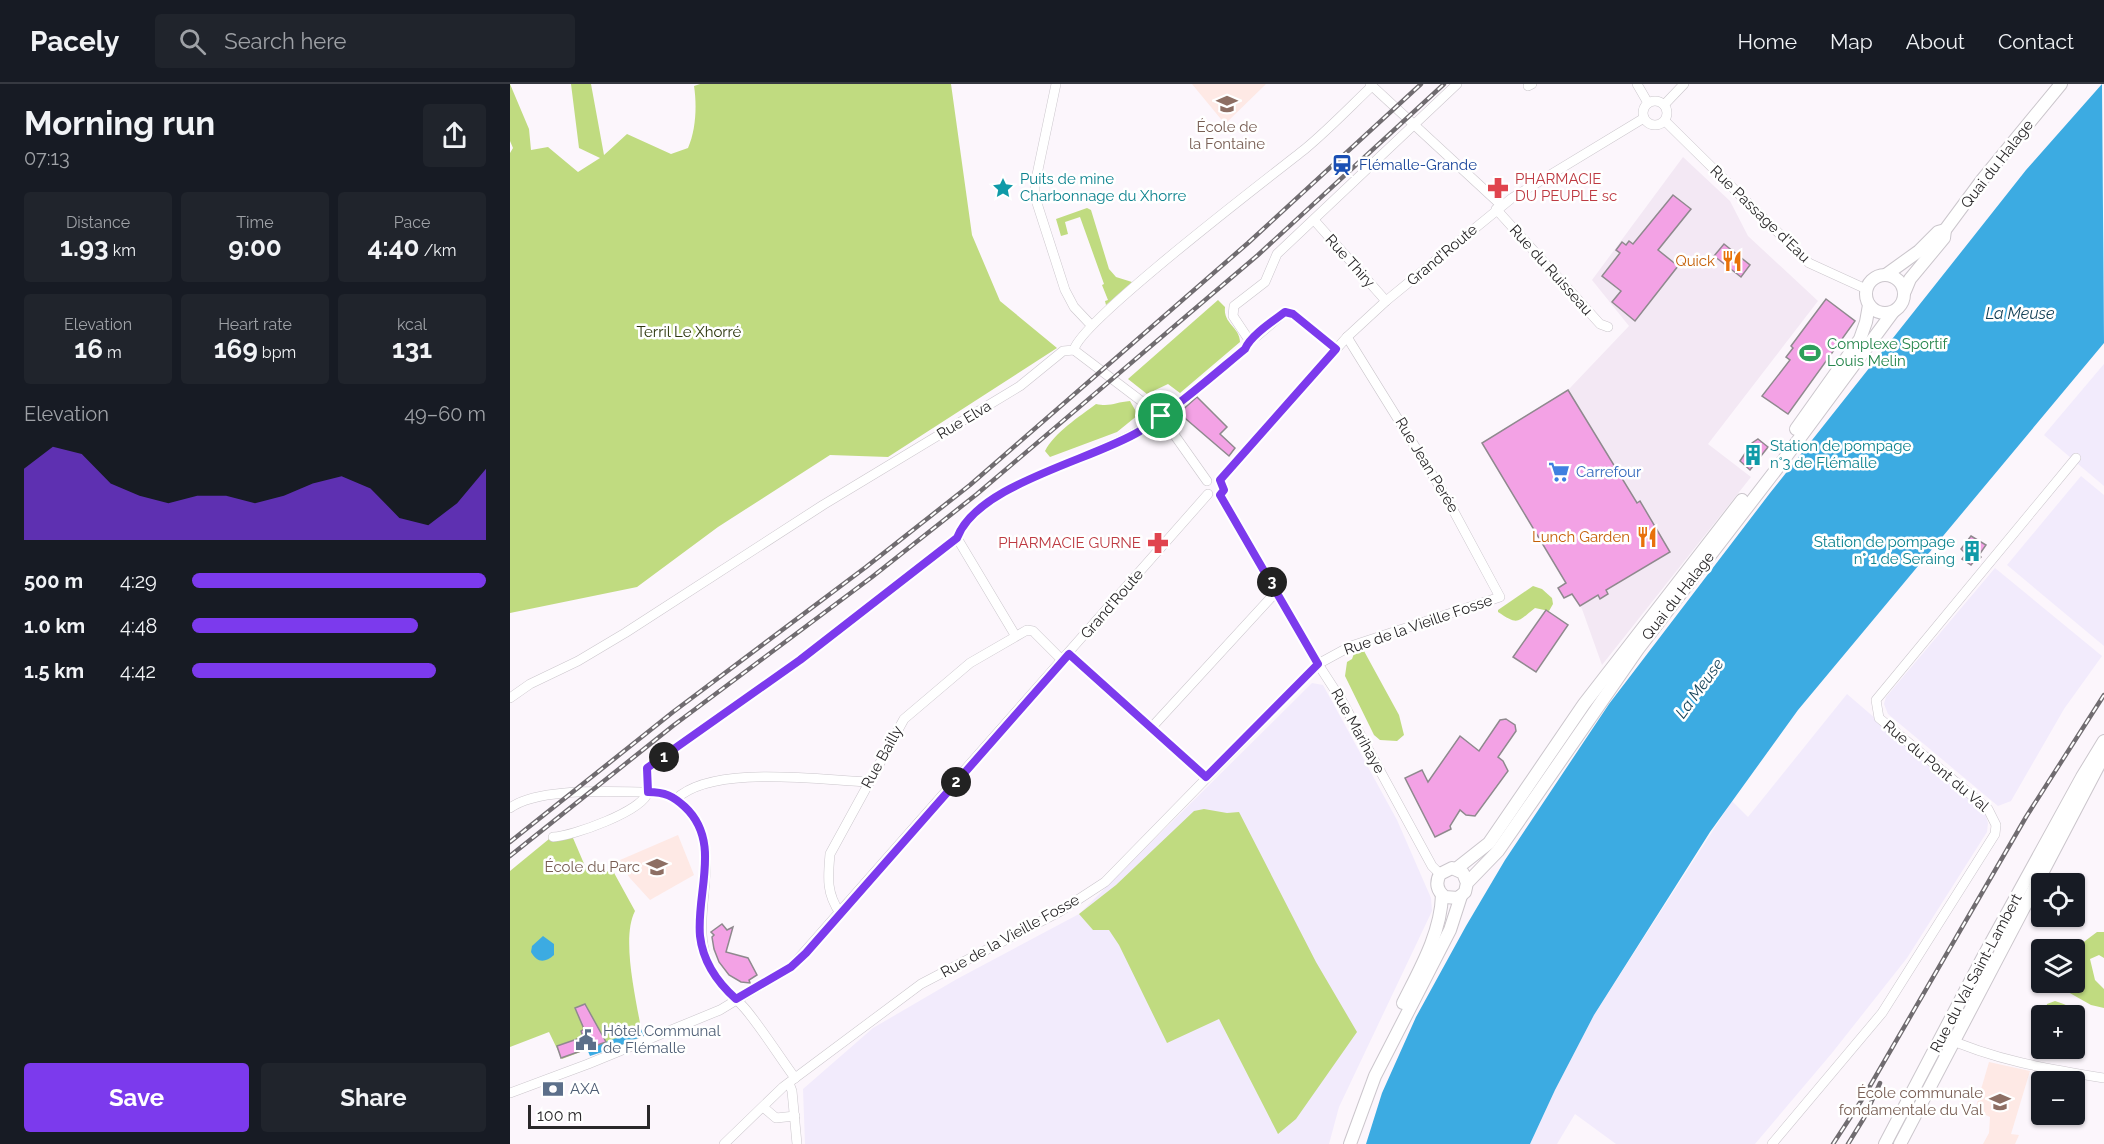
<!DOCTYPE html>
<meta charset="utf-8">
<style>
body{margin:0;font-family:Raleway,sans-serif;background:#20242c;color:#f1f3f6;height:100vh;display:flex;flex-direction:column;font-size:22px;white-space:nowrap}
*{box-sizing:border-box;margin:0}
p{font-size:20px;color:#9ea1a6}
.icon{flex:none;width:33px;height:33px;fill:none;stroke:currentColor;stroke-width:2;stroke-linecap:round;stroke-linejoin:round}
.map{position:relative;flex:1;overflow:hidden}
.drawer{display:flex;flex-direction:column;background:#171b24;width:510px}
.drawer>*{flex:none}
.fabs{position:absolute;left:1521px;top:789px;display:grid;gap:12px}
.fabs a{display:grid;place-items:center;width:54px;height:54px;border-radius:6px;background:#171b24;box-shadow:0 2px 4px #0004;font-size:30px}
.scale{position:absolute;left:18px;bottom:15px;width:122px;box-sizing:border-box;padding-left:6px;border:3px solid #292729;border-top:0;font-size:16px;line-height:21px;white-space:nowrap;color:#292729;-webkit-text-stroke:4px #fff;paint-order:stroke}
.pin{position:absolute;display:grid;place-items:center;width:51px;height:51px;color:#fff;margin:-26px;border:3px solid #fff;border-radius:50%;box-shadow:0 2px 6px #0007}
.km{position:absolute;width:30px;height:30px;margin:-15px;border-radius:50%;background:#222;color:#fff;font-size:16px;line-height:30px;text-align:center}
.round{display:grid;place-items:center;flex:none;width:63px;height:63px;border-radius:6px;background:#20242c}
.overview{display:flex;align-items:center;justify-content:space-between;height:102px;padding:0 24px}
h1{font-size:33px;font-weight:700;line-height:45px}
.metrics{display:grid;grid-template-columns:repeat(3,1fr);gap:9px;height:102px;padding:6px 24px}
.metrics div{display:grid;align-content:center;border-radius:6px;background:#20242c;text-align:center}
.metrics b{font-size:26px;font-weight:700}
.metrics small{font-size:16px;font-weight:400}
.metrics p{font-size:16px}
.chart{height:168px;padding:12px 24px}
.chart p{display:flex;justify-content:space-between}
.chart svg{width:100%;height:108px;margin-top:6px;fill:#7c3aed;opacity:.7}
.button{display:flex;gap:12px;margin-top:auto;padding:12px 24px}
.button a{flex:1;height:69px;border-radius:6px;background:#7c3aed;color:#fff;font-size:24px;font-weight:700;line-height:69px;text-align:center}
.button a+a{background:#20242c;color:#f1f3f6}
ul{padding:0 24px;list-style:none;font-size:20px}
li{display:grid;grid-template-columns:96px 72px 1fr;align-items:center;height:45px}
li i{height:15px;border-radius:8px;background:#7c3aed}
header{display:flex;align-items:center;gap:36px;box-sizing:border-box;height:84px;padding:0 30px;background:#171b24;border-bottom:2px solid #363941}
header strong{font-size:28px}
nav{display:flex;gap:33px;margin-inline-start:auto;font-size:21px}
.search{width:420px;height:54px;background:#20242c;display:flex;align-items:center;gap:15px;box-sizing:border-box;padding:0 21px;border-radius:6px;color:#9ea1a6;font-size:22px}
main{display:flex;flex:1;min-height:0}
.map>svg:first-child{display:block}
.built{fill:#f3e8f4}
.industrial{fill:#f2ebfc}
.education{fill:#fee9e5}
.green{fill:#c0db80}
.water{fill:#3cabe2}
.building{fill:#f3a2e5;stroke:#8f898e;stroke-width:1.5}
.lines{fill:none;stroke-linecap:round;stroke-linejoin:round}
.minor-casing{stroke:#cbc6cc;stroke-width:10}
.major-casing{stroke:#cbc6cc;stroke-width:14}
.minor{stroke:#fff;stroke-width:9}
.major{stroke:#fff;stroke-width:12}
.rail-casing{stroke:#706c70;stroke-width:4.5}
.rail{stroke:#fff;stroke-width:2;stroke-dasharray:7;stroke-linecap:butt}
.route-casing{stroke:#fff;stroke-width:12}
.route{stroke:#7c3aed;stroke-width:8}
.labels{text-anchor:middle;stroke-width:5;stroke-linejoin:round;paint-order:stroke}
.education-label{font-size:15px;fill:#785e54;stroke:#fff;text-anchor:end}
.street-label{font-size:15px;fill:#292729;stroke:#fff}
.transit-label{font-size:15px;fill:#164399;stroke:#fff;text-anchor:start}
.culture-label{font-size:15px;fill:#0d838f;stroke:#fff;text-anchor:start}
.health-label{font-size:15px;fill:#be3a42;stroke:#fff;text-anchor:start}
.food-label{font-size:15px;fill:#c56008;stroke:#fff;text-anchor:end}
.park-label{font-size:15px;fill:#2c360d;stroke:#fff}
.leisure-label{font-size:15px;fill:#27864d;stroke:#fff;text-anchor:start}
.shop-label{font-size:15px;fill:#366cbe;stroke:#fff;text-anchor:start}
.service-label{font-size:15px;fill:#4e5e75;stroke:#fff;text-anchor:start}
.water-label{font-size:16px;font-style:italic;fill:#113f56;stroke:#fff}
</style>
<header>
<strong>Pacely</strong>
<div class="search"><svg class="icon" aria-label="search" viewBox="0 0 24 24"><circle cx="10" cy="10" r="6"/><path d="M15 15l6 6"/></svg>Search here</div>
<nav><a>Home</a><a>Map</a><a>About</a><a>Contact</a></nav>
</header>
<main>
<section class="drawer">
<div class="overview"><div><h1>Morning run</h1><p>07:13</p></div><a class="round"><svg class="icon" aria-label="share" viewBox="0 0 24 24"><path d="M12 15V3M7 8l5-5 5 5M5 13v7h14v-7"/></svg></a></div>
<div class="metrics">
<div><p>Distance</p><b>1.93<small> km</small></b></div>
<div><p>Time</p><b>9:00</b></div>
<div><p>Pace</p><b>4:40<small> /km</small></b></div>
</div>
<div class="metrics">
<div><p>Elevation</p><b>16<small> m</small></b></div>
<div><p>Heart rate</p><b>169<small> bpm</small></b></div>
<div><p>kcal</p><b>131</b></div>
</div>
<div class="chart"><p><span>Elevation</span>49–60 m</p>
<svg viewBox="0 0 160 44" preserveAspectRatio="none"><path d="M0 44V15L10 6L20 9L30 21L40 26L50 29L60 26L70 26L80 29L90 26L100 21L110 18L120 23L130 35L140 38L150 29L160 15V44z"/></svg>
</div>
<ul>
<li><b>500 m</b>4:29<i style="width:100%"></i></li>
<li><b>1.0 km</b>4:48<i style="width:77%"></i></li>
<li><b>1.5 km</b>4:42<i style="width:83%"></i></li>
</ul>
<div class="button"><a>Save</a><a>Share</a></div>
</section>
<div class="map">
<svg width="1594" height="1060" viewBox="0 0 1594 1060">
<rect width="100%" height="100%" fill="#fcf6fc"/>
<polygon class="built" points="1173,73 1220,117 1238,152 1308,217 1198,360 1241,393 1092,581 1072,525 971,359 1060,304 1119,242 1082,196"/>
<g class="industrial">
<polygon points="1594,280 1594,402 1534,351"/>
<polygon points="1571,392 1594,411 1594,562 1497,481"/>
<polygon points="1485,484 1592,572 1554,625 1501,717 1488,722 1378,630 1374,620 1376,613"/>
<polygon points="802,599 813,601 887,736 921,814 922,827 829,1023 819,1060 295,1060 293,1005 363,944 447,895 569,830"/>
<polygon points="1337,610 1475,729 1478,739 1477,748 1397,874 1322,969 1245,1060 1106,1060 1065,1030 1047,1060 1020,1060 1045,1006 1084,931 1222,717 1238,733"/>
</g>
<g class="education">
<polygon points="682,0 756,0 715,40"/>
<polygon points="168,751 184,791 140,816 119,793 110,776"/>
<polygon points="1479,978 1520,987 1501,1050 1509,1051 1505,1060 1473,1060 1479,1049 1480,1033 1465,1026"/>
</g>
<g class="green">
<path d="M0,0l19,45 2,21 17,-3 30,25 22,-14 -21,-10 -8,-64h20l13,71 23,-21 44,20 17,-6c8,-18 9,-43 6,-62l6,-2h251l21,151 28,66 57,47 -169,109 -58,-2 -112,72 -81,60 -127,26v-460l3,-5 -3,-7z"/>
<polygon points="577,124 581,126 599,185 606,193 622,198 596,221 595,217 598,216 592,201 594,200 570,133 555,138 558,150 551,152 546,135"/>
<path d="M708,216l7,7c-2,17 15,20 15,35l-60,51 -12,-9 -21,10 -19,-15z"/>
<path d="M620,317l8,14 -21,17 -67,25 -5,-6c10,-19 34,-34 51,-47 15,3 20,-2 34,-3z"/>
<path d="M1023,502l9,3 10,9 1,6 -4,7 -14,-3c-18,14 -16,18 -37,4v-2z"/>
<polygon points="845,567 854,567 889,631 894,651 887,657 870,656 864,651 835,592 837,578 842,575"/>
<polygon points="694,725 717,729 729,728 806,878 847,948 786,1035 768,1050 709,935 657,959 609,861 599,846 583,846 569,830 606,801 684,727"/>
<path d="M63,754l15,35 25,-2 22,40c-14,27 1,87 6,118l-79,30 -13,-27 -39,15v-176l39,-32z"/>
<polygon points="1587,848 1594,848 1594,874 1589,871 1580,875 1585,896 1594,905 1594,924 1581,921 1558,908 1555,899 1564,898 1564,866 1555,865 1571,860"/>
<path d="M1545,917c15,5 26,9 29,25l-4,7 -5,-1 -1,-16 -29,-1 2,-11z"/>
</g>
<g class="water">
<polygon points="1592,0 1594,259 1288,626 1200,748 1084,931 1045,1006 1020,1060 856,1060 872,1009 906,933 956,842 995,776 1099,620 1260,409 1448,172 1516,86"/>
<path d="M33,852l11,8v11c-9,8 -17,8 -23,-3l1,-6z"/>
<polygon points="131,945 135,954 80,972 77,965"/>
</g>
<g class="building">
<polygon points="1163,111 1181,125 1148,166 1168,182 1125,237 1102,218 1111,207 1092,192 1110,169 1106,166 1112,158 1116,161 1119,157 1123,160"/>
<polygon points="1214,160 1240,181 1231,193 1204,172"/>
<polygon points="1316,215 1345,237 1278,330 1252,312 1280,276 1276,273 1283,264 1281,262"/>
<polygon points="1058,306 1127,419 1130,417 1160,468 1096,506 1098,510 1090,515 1088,511 1070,522 1062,510 1054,514 1048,504 1056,499 972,359"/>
<polygon points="687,313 717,343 710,350 725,364 719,372 669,329"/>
<polygon points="1248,355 1258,363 1240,386 1230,377 1242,359"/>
<polygon points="1461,452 1476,461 1469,471 1471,473 1467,478 1465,476 1461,481 1452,475 1456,470 1451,465"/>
<polygon points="1036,526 1058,541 1026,588 1003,573"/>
<polygon points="996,635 1005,641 1006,647 988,673 993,677 998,687 965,732 956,731 950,726 940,742 941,745 925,753 895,694 912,686 918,698 950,652 969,667 990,636"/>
<polygon points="212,840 217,846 223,843 216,868 238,874 247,891 239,896 240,899 231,898 219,891 209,878 204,865 202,853 204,851 201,848"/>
<polygon points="75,920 96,958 51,974 47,962 73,953 71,947 74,945 65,924"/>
</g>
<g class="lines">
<defs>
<g id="minor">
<polyline points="546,0 525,100 525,113 555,206 564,223 581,241"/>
<polyline points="860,0 991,121"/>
<polyline points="1127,0 1138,19"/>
<polyline points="1018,2 1022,0"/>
<circle cx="1145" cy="29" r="12"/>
<polyline points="1154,21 1174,0"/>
<polyline points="1155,37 1299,179 1356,205"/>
<polyline points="986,125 1090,240 1098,243"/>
<polyline points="804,136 876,217"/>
<polyline points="739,256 747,252 775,228 783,230 826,265"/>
<polyline points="564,266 651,332 697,397"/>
<polyline points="710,396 837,253 876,217 1002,114 1134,34"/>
<polyline points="710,411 808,580 832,617 922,782 930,790"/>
<polyline points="447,454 505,551"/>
<polyline points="559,570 696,693"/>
<path d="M0,614l20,-14 48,-23 47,-28 198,-128 197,-119 43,-35 11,-1c5,-28 197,-174 231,-201 23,-19 45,-42 67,-63"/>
<polyline points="642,643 767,507"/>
<path d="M138,708l-1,-24 153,-108 157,-122c20,-54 136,-78 183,-108 37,-23 71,-54 105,-81l4,-9 -16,-24 1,-10 31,-24 12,-28 180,-170"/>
<path d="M166,715c36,-35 143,-19 192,-17"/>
<path d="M0,724c28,-21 102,-16 138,-16 16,0 25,3 37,15 44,41 1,108 24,158 8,19 25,30 38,46 17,21 32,45 48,67"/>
<path d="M43,753c20,-1 90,-26 95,-45"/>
<path d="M330,829c-14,-20 -12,-36 -10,-59l74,-135 66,-56 57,-33 6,1 30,30"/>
<path d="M1432,952c51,24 106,33 162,42"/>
<polyline points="279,999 282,1007 287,1060"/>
<polyline points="0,1009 78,980 210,926 281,883 698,410"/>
<polyline points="253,1023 266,1034 285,1032"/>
<polyline points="214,1060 273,1003 411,900 549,828 595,798 808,580 841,562 990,513 935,411 837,253"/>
<polyline points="1262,1060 1372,929 1485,750 1486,741 1478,725 1369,634 1366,616 1566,374"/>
</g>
<g id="major">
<polyline points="1377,190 1409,167 1428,148 1435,146"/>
<circle cx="1375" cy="210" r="19"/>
<polyline points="1395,207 1400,195 1434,154 1435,146 1472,96 1551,0"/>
<polyline points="1286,345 1350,255 1356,238 1359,221"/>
<polyline points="946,785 979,759 1074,620 1232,416"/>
<path d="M957,799l-4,-10 -11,-5 -12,6c-5,9 -3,17 5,23l13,1 7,-6 2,-9 31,-32 140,-202 144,-187 111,-150"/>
<path d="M893,919c17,-34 38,-70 39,-108"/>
<polyline points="840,1060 865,992 940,846 951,812"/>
<polyline points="1375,1060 1472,875 1572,693 1594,657"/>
<polyline points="1390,1060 1593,673"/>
</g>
</defs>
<use href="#minor" class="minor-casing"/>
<use href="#major" class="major-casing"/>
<use href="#minor" class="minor"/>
<use href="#major" class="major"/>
<defs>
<g id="rail">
<polyline points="0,758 163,628 356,483 460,401 738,159 911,0"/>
<polyline points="0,772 164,641 362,493 467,410 748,171 934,0"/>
<polyline points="1323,1060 1353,1014 1516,733 1594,611"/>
<polyline points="1338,1060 1354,1034 1370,999"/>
</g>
</defs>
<use href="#rail" class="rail-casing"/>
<use href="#rail" class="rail"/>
</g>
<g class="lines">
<defs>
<path id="route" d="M775,228l8,2 43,35 -116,131 4,10 -4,5 98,169 -112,113 -137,-123 -263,299 -15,14 -55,32c-18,-16 -33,-37 -36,-63 -4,-44 22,-94 -15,-129 -12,-11 -20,-15 -37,-15l-1,-24 153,-108 157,-122c20,-54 136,-78 183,-107 37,-24 71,-54 105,-82 5,-13 28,-28 40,-37z"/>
</defs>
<use href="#route" class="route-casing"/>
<use href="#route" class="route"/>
</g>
<defs>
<symbol id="school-bare" viewBox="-9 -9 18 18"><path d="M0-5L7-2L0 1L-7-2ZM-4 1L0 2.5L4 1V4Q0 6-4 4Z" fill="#8d6e63" stroke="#fff" stroke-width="2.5" paint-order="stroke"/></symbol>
<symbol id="station-bare" viewBox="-9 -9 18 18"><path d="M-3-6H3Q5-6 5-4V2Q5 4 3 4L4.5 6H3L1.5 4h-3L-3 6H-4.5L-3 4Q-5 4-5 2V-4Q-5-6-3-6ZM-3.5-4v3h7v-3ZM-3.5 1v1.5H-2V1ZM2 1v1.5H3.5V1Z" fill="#1a4fb4" stroke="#fff" stroke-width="2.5" paint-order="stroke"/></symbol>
<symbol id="sight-bare" viewBox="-9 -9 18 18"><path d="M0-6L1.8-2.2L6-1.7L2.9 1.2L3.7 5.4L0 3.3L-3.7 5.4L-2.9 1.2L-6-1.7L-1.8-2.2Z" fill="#0f9aa8" stroke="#fff" stroke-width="2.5" paint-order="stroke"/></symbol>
<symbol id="pharmacy-bare" viewBox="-9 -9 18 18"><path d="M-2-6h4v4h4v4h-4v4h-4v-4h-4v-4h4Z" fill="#e0444e" stroke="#fff" stroke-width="2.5" paint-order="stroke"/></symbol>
<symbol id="restaurant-bare" viewBox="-9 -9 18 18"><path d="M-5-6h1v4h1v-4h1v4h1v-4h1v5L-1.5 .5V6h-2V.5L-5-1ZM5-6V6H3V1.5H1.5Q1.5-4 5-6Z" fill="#e8710a" stroke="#fff" stroke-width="2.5" paint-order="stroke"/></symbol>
<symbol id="stadium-bare" viewBox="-9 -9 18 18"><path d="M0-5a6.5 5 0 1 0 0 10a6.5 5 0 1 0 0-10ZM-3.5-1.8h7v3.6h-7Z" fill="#2e9e5b" stroke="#fff" stroke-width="2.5" paint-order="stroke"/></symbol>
<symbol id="building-bare" viewBox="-9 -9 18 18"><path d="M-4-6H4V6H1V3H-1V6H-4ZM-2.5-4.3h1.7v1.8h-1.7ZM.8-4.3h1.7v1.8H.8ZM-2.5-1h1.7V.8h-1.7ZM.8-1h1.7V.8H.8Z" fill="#0f9aa8" stroke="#fff" stroke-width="2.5" paint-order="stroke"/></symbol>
<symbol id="supermarket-bare" viewBox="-9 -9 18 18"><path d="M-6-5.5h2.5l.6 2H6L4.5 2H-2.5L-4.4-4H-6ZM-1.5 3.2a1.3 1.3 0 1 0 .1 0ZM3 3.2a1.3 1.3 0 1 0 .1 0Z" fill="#3f7fe0" stroke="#fff" stroke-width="2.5" paint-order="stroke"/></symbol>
<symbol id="civic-bare" viewBox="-9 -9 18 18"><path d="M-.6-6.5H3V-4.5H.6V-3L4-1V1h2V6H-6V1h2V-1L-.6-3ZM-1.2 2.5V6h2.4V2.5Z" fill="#5c6f8a" stroke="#fff" stroke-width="2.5" paint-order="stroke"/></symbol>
<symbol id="bank-bare" viewBox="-9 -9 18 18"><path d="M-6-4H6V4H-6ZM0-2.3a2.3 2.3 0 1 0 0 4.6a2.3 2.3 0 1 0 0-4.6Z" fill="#5c6f8a" stroke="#fff" stroke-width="2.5" paint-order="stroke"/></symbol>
</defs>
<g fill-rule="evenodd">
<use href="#school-bare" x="702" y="5" width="30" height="30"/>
<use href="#station-bare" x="817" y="66" width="30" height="30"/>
<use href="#sight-bare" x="478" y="89" width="30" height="30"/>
<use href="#pharmacy-bare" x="973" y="89" width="30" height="30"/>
<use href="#restaurant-bare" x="1207" y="162" width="30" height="30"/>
<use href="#stadium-bare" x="1285" y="254" width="30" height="30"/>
<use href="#building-bare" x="1228" y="356" width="30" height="30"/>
<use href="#supermarket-bare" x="1034" y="373" width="30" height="30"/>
<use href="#restaurant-bare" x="1122" y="438" width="30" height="30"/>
<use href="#pharmacy-bare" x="633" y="444" width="30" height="30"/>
<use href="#building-bare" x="1447" y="452" width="30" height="30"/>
<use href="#school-bare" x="132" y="768" width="30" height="30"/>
<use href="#civic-bare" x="61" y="941" width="30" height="30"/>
<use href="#bank-bare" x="28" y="990" width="30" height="30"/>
<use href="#school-bare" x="1475" y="1003" width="30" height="30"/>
</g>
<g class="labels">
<g class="education-label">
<text x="717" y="48" text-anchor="middle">École de<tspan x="717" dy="17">la Fontaine</tspan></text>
<text x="130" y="788">École du Parc</text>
<text x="1473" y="1014">École communale<tspan x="1473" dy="17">fondamentale du Val</tspan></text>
</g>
<g class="street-label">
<text transform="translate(1487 80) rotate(-52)" y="5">Quai du Halage</text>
<text transform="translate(1250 130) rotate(44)" y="5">Rue Passage d'Eau</text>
<text transform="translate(932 171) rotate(-40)" y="5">Grand'Route</text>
<text transform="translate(840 177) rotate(48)" y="5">Rue Thiry</text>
<text transform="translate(1041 186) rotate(48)" y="5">Rue du Ruisseau</text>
<text transform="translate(454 336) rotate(-31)" y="5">Rue Elva</text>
<text transform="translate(917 381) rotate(59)" y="5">Rue Jean Perée</text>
<text transform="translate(1168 512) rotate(-52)" y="5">Quai du Halage</text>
<text transform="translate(602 520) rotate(-49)" y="5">Grand'Route</text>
<text transform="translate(908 541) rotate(-19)" y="5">Rue de la Vieille Fosse</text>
<text transform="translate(848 647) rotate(61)" y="5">Rue Marihaye</text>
<text transform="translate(372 673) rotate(-61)" y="5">Rue Bailly</text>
<text transform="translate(1426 682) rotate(40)" y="5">Rue du Pont du Val</text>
<text transform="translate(500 852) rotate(-29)" y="5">Rue de la Vieille Fosse</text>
<text transform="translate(1466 889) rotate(-62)" y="5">Rue du Val Saint-Lambert</text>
</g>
<g class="transit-label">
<text x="849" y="86">Flémalle-Grande</text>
</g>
<g class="culture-label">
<text x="510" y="100">Puits de mine<tspan x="510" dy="17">Charbonnage du Xhorre</tspan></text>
<text x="1260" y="367">Station de pompage<tspan x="1260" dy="17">n°3 de Flémalle</tspan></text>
<text x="1445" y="463" text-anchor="end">Station de pompage<tspan x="1445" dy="17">n° 1 de Seraing</tspan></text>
</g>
<g class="health-label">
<text x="1005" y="100">PHARMACIE<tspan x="1005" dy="17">DU PEUPLE sc</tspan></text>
<text x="631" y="464" text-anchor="end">PHARMACIE GURNE</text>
</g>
<g class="food-label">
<text x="1205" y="182">Quick</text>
<text x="1120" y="458">Lunch Garden</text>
</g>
<g class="park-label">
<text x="179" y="253">Terril Le Xhorré</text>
</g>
<g class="leisure-label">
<text x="1317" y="265">Complexe Sportif<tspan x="1317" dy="17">Louis Melin</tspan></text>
</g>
<g class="shop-label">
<text x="1066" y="393">Carrefour</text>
</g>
<g class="service-label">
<text x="93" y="952">Hôtel Communal<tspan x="93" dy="17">de Flémalle</tspan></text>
<text x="60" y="1010">AXA</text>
</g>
<g class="water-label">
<text x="1510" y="235">La Meuse</text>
<text transform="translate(1189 604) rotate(-54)" y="6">La Meuse</text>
</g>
</g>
</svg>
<div class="fabs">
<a><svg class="icon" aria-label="locate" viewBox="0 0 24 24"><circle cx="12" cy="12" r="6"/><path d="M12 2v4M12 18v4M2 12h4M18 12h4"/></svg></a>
<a><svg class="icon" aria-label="layers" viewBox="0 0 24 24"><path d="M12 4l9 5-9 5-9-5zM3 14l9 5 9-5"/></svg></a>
<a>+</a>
<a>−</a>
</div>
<div class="scale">100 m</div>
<div class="pin" style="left:651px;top:332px;background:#1e9e55"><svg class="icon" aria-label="arrive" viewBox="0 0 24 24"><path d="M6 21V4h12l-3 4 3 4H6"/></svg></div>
<b class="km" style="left:154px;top:673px">1</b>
<b class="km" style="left:446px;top:698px">2</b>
<b class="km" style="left:762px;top:498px">3</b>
</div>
</main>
